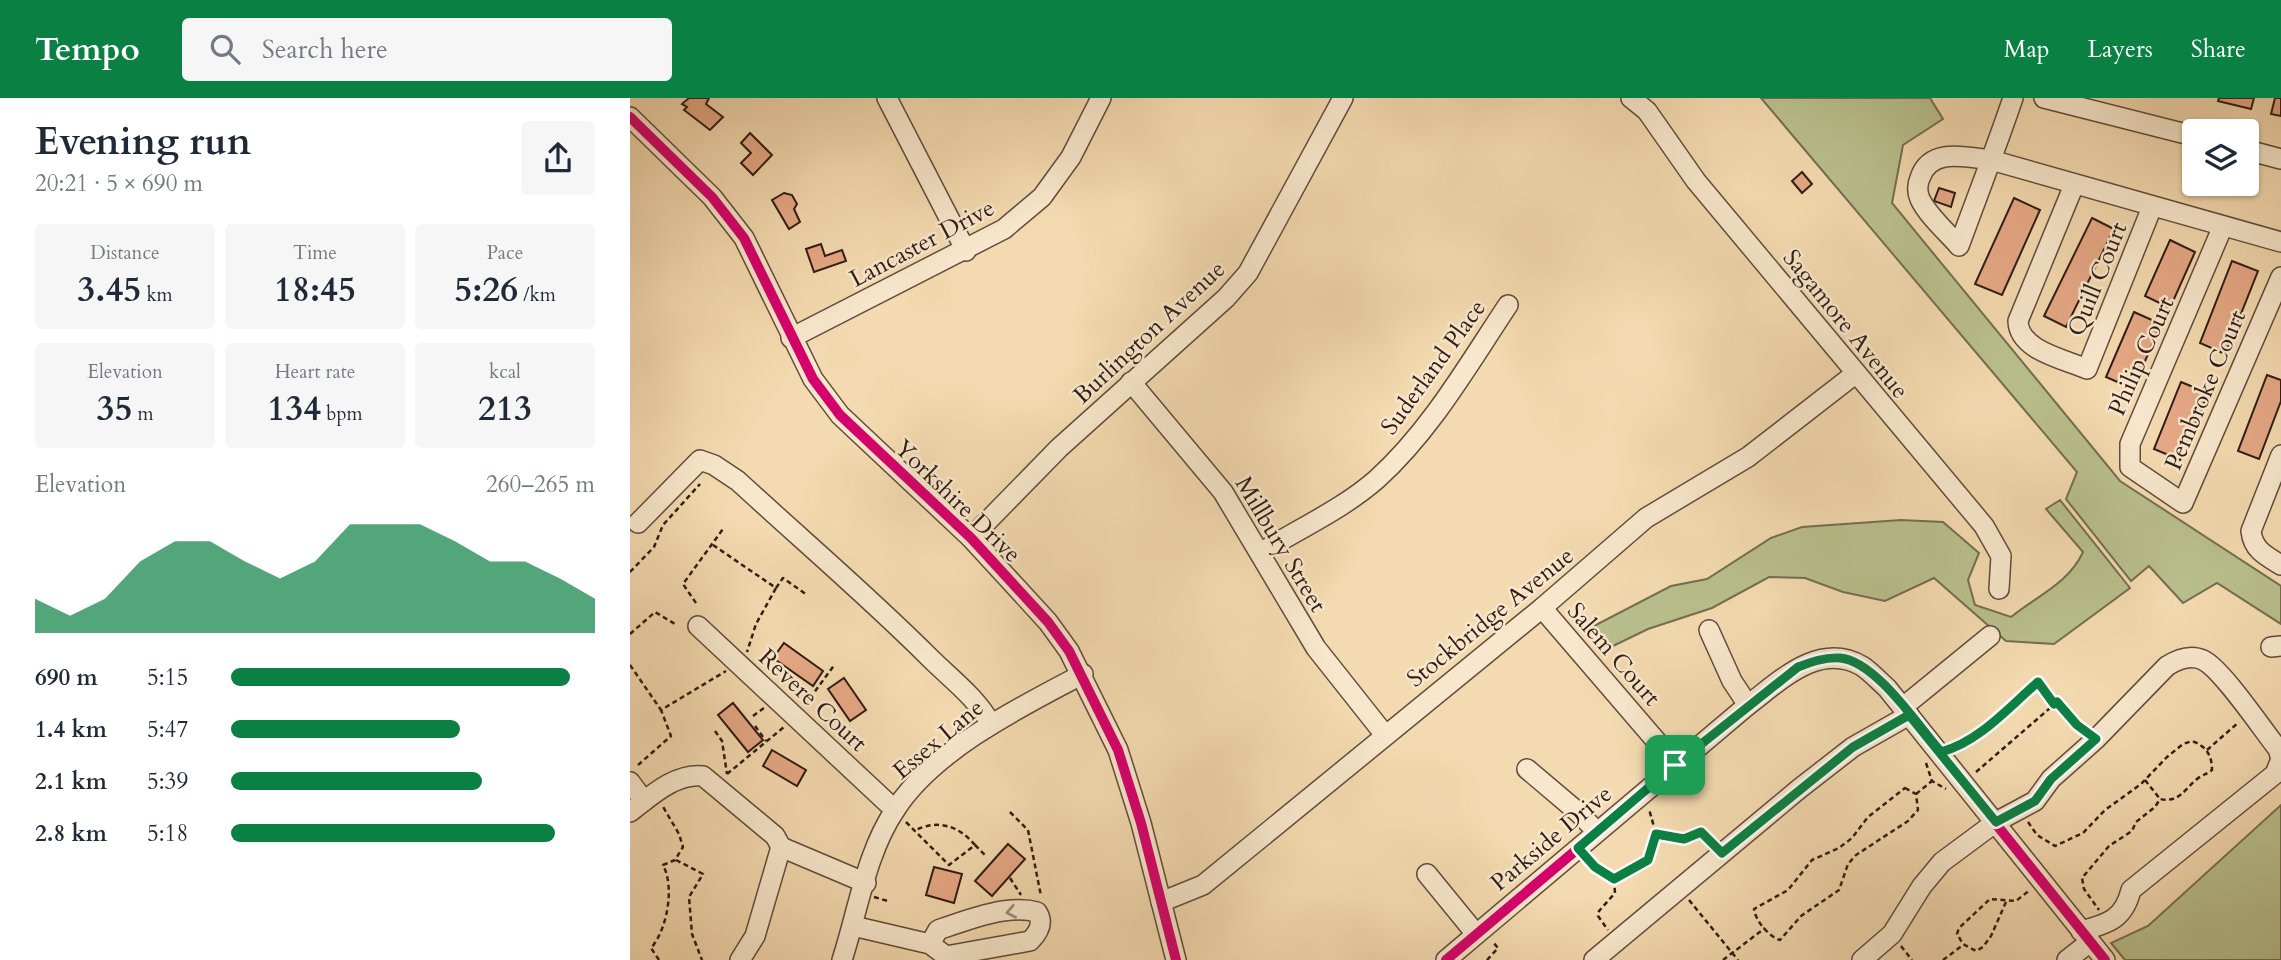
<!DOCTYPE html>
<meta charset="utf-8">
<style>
body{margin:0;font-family:Cardo,serif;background:#f6f6f7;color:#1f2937;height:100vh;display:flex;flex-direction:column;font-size:26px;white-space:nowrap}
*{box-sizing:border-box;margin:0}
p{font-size:23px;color:#747a83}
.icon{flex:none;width:38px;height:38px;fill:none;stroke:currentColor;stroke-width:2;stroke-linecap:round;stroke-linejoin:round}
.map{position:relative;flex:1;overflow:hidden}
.sheet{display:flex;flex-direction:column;background:#fff;width:630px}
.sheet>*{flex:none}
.controls{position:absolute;left:1552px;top:21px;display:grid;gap:14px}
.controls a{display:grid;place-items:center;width:77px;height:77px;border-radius:7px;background:#fff;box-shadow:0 2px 5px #0004;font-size:35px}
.pin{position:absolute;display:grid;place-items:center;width:60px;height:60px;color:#fff;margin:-30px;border-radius:14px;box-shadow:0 4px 10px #0006}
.round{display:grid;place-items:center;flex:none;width:74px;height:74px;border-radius:7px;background:#f6f6f7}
.overview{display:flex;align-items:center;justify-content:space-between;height:119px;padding:0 35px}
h1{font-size:38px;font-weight:700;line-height:52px}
.metrics{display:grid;grid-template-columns:repeat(3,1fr);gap:10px;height:119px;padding:7px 35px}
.metrics div{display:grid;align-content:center;border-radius:7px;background:#f6f6f7;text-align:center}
.metrics b{font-size:35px;font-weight:700}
.metrics small{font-size:19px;font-weight:400}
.metrics p{font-size:19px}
.chart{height:196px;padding:14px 35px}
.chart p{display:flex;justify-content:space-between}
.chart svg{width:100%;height:126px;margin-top:7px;fill:#0b8043;opacity:.7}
ul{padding:0 35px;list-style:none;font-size:23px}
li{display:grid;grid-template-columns:112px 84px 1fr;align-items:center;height:52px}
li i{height:18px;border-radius:9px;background:#0b8043}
header{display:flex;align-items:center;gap:42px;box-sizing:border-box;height:98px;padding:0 35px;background:#0b8043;color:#fff}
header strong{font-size:33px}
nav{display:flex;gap:38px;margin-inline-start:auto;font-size:24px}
.search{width:490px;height:63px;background:#f6f6f7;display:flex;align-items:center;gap:18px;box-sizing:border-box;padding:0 24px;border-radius:7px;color:#747a83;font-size:26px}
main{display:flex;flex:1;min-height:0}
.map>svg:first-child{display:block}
.green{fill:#b9c08d;stroke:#746e51;stroke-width:2}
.building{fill:#e6a885;stroke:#301c15;stroke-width:2}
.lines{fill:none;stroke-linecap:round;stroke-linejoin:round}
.minor-casing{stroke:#614c3c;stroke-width:22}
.path{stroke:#301c15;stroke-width:2.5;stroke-dasharray:5 3.5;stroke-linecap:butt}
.minor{stroke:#f8e7cc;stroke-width:19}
.cycleway-casing{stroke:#f8e7cc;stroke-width:15}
.cycleway{stroke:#d6006c;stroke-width:10}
.oneway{stroke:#9e8c7a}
.route-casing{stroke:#fff;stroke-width:14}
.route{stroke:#0b8043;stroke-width:9}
.labels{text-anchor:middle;stroke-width:5;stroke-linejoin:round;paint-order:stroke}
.street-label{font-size:24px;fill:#301c15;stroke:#f8e7cc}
</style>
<header>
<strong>Tempo</strong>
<div class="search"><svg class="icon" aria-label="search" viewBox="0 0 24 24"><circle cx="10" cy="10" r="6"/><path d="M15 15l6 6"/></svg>Search here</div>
<nav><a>Map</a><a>Layers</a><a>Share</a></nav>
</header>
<main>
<section class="sheet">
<div class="overview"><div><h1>Evening run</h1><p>20:21 · 5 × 690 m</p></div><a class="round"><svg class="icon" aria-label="share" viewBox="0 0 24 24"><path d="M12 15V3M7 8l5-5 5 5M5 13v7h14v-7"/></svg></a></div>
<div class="metrics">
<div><p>Distance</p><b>3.45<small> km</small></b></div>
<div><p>Time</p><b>18:45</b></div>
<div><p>Pace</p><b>5:26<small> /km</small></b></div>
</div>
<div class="metrics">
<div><p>Elevation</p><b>35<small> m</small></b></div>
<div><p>Heart rate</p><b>134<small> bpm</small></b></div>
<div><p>kcal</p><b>213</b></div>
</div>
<div class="chart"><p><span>Elevation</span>260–265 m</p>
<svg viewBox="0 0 160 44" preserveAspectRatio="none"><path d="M0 44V32L10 38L20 32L30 19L40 12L50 12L60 19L70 25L80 19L90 6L100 6L110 6L120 12L130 19L140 19L150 25L160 32V44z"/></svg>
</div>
<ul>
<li><b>690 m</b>5:15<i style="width:93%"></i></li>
<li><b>1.4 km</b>5:47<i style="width:63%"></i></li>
<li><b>2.1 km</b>5:39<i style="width:69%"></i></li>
<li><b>2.8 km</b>5:18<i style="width:89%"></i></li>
</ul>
</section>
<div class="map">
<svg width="1651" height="862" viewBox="0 0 1651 862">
<rect width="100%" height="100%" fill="#f4dab0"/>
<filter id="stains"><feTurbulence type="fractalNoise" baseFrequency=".00286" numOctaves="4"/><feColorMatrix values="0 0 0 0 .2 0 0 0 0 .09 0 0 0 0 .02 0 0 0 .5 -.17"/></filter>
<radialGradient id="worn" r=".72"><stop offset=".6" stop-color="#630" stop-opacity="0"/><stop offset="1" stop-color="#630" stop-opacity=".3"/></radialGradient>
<g class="green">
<polygon points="1131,0 1300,0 1313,21 1273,47 1262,105 1490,383 1651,488 1651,526 1587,485 1553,505 1519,468 1501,483 1436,401 1447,374"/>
<path d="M1430,402l70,88 -76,56 -48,-3 -72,-63 -49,23 -42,-9 -38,-14 -36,-1 -57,31 -64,21 -37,18 -21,-19 81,-42 36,-7 64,-41 31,-11 99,-7 42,2 36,31 -11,27 7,25 36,12c26,-21 58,-34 72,-65l-37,-43z"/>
<polygon points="1651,707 1651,862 1495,862 1481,845 1518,828"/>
</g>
<g class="building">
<polygon points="59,0 79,0 76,6 93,19 80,32 54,12 57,9 52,6"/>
<polygon points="1589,0 1624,0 1621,11 1588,3"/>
<polygon points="1645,0 1651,0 1651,18 1641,16"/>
<polygon points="120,35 142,57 123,77 111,65 121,55 111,45"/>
<polygon points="1172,74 1182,86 1172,95 1162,83"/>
<polygon points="1309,90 1325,95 1321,109 1304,103"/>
<polygon points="154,95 162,97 167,106 164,111 170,124 159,131 142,102"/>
<polygon points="1384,100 1410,112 1372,197 1345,186"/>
<polygon points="1462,120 1484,131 1436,229 1414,218"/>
<polygon points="1540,142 1565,154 1540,210 1515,198"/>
<polygon points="191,146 195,158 212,152 216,163 184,174 176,151"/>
<polygon points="1602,163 1628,173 1595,256 1570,245"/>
<polygon points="1504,214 1531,226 1503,291 1476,279"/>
<polygon points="1637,277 1651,282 1651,303 1629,361 1608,353"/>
<polygon points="1551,284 1578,295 1550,362 1524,351"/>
<polygon points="154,545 193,573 183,588 143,560"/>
<polygon points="214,580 236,612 220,623 198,591"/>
<polygon points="103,605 133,642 118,654 88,617"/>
<polygon points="142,652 176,672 167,688 133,668"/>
<polygon points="378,746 395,761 362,798 345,783"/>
<polygon points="304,769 332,776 324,805 296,797"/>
</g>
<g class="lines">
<defs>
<g id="minor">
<polyline points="257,0 336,153"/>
<polyline points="1001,0 1017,13 1066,83 1354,428 1371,458 1369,491"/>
<path d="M1383,0c-17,50 -36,99 -54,148 -12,-14 -31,-30 -39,-47 -3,-7 -3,-14 0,-21 10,-31 46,-21 71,-18l290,82"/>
<polyline points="1414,0 1564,38"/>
<polyline points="0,19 82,99 114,140 183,281 210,317 341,440 418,524 439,553 488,652 511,725 546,862"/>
<polyline points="1617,52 1651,61"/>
<path d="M1444,87l-56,136c1,30 46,38 69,48l65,-162"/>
<polyline points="1593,128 1500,346 1500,369 1553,405 1651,179"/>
<polyline points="161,240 374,131 412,99 441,59 471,0"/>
<polyline points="501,284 593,394 686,550 755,637"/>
<path d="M1651,357l-30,76c2,19 15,25 30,34"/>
<path d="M8,425l62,-63 14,5 24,16c64,59 130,115 191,176 22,22 46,39 62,67"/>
<polyline points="341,440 429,350 596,200 618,175 713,0"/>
<path d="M630,455c38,-24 83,-44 117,-74 54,-49 91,-114 131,-174"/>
<polyline points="912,510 1046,666"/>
<polyline points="68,528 265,712"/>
<polyline points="1079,532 1102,583 1118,607"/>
<polyline points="1641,549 1651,548"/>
<polyline points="1273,609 1360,538"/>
<polyline points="897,671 949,715 967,734"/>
<polyline points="0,684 14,703"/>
<path d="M0,714c21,-16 45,-39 73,-36l72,60 6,11 -26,89 -15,24"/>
<polyline points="151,749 236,785"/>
<polyline points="797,776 846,836"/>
<polyline points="531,804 573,787 912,510 1016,420 1118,359 1225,276"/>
<path d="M223,828l77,18 16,12 84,-15c9,-9 14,-18 7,-29 -29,-8 -71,8 -99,18l-8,14"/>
<path d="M1451,833c27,-7 43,-12 50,-41l144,-116 6,-15"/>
<path d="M212,862c16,-49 24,-107 53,-150 38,-60 127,-104 188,-136"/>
<path d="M816,862l302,-255c32,-24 71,-64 114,-39 9,6 17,15 25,22l218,272"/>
<polyline points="964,862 1169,691 1223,649 1279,617"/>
<path d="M1232,862l30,-26 30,-48 20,-24 54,-40 39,-21 16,-22 45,-40 71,-73c11,-7 23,-12 36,-6 19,9 59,69 75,89l3,10"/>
<polyline points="1437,862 1460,844"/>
</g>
</defs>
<use href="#minor" class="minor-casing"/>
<g class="path">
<polyline points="83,447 146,490 126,526 117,554"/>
<polyline points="0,474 24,449 33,427 70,386"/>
<polyline points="146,490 153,480 177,497"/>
<polyline points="66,505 53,486 93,431"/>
<polyline points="0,536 25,514 45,526"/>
<polyline points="0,567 31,612 96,573"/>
<polyline points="175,607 205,566"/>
<polyline points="123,618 134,610"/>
<polyline points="125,628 136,643"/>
<polyline points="85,633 92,643 97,676"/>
<polyline points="1324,651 1376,614 1408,584 1423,605"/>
<polyline points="1577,652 1609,624"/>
<polyline points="1296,665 1302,683 1316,691"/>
<polyline points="8,667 41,638 31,612"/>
<polyline points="1346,674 1427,604 1452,631"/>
<polyline points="97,676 154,629"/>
<polyline points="1515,682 1530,701"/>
<path d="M1275,690l11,6 2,16 -10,11 -52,34 -8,9 -9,26 -38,26 -21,24c-11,-3 -25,-20 -26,-31l34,-19 24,-30 27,-12 13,-10 16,-21z"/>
<polyline points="1286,696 1302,683"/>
<polyline points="380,714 398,732 411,798"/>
<path d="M276,724l43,43 26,-20c-17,-20 -38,-26 -61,-14"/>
<path d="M1398,724l9,13 18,11 28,-13 22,-23 36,-26 26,-27 16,-13 9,-3c14,5 20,14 20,29 -5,4 -10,5 -15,9 -13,11 -18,24 -37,20l-5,8 -19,15 -4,9 -23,15 -27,32 2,11 15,21"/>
<polyline points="1027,736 1054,741 1071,734 1081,742"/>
<polyline points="345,747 357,759"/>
<polyline points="957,761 984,781 985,795 969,813 968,818 978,832"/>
<polyline points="46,762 73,776 59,799 62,836 72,862"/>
<polyline points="380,780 391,797"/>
<polyline points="984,781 1018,763 1026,736 1019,711"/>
<polyline points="244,799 258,803"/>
<polyline points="1059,802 1108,862"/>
<polyline points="1376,804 1361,838 1353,849 1346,853 1333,846 1327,836 1329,830 1360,801 1386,803 1400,792"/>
<polyline points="1271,848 1282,862"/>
<path d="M29,862l-8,-12c16,-18 24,-61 12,-83l12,-5 8,-13 -4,-13 -17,-29"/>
<polyline points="857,862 868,850 863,844"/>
<polyline points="1093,862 1135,830"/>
<polyline points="1313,862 1333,847"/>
</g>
<use href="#minor" class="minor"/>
<defs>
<g id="cycleway">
<polyline points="0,19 82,99 114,140 183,281 210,317 341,440 418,524 439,553 488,652 511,725 546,862"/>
<path d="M816,862l302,-255c32,-24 71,-64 114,-39 9,6 17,15 25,22l218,272"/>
</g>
</defs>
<use href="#cycleway" class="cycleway-casing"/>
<use href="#cycleway" class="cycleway"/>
</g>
<defs><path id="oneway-chevron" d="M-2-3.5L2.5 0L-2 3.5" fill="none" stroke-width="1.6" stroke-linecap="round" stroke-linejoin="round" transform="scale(1.75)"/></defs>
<use class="oneway" href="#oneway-chevron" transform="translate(381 814) rotate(169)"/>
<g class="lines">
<defs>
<path id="route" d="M1045,667l-97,83 17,19 19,12 34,-19 8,-26 28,5 17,-7 21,21 131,-106 56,-32 87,107 39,-21 16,-22 45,-40 -19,-14 -20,-23 -3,2 -16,-22c-29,25 -59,60 -97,70 -23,-26 -65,-91 -101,-94 -15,-1 -29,4 -42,9l-123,98"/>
</defs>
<use href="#route" class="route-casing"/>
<use href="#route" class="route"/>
</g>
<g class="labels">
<g class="street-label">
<text transform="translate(292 145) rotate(-28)" y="8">Lancaster Drive</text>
<text transform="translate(1467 181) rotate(-68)" y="8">Quill Court</text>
<text transform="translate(1216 226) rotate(51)" y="8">Sagamore Avenue</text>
<text transform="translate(519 234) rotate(-43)" y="8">Burlington Avenue</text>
<text transform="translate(1511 258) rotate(-66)" y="8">Philip Court</text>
<text transform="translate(803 269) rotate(-54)" y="8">Suderland Place</text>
<text transform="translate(1575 292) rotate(-67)" y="8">Pembroke Court</text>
<text transform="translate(328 403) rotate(44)" y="8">Yorkshire Drive</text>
<text transform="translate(651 446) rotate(59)" y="8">Millbury Street</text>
<text transform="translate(860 519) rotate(-39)" y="8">Stockbridge Avenue</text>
<text transform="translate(984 556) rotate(49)" y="8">Salem Court</text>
<text transform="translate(183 602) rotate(43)" y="8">Revere Court</text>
<text transform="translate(308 641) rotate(-40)" y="8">Essex Lane</text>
<text transform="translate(921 740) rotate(-40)" y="8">Parkside Drive</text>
</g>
</g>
<rect width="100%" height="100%" filter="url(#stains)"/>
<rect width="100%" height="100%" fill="url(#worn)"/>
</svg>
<div class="controls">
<a><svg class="icon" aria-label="layers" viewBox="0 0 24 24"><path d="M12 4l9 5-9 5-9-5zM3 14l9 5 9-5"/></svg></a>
</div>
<div class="pin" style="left:1045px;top:667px;background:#1e9e55"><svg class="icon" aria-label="arrive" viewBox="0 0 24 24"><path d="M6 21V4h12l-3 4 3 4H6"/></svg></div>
</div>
</main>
